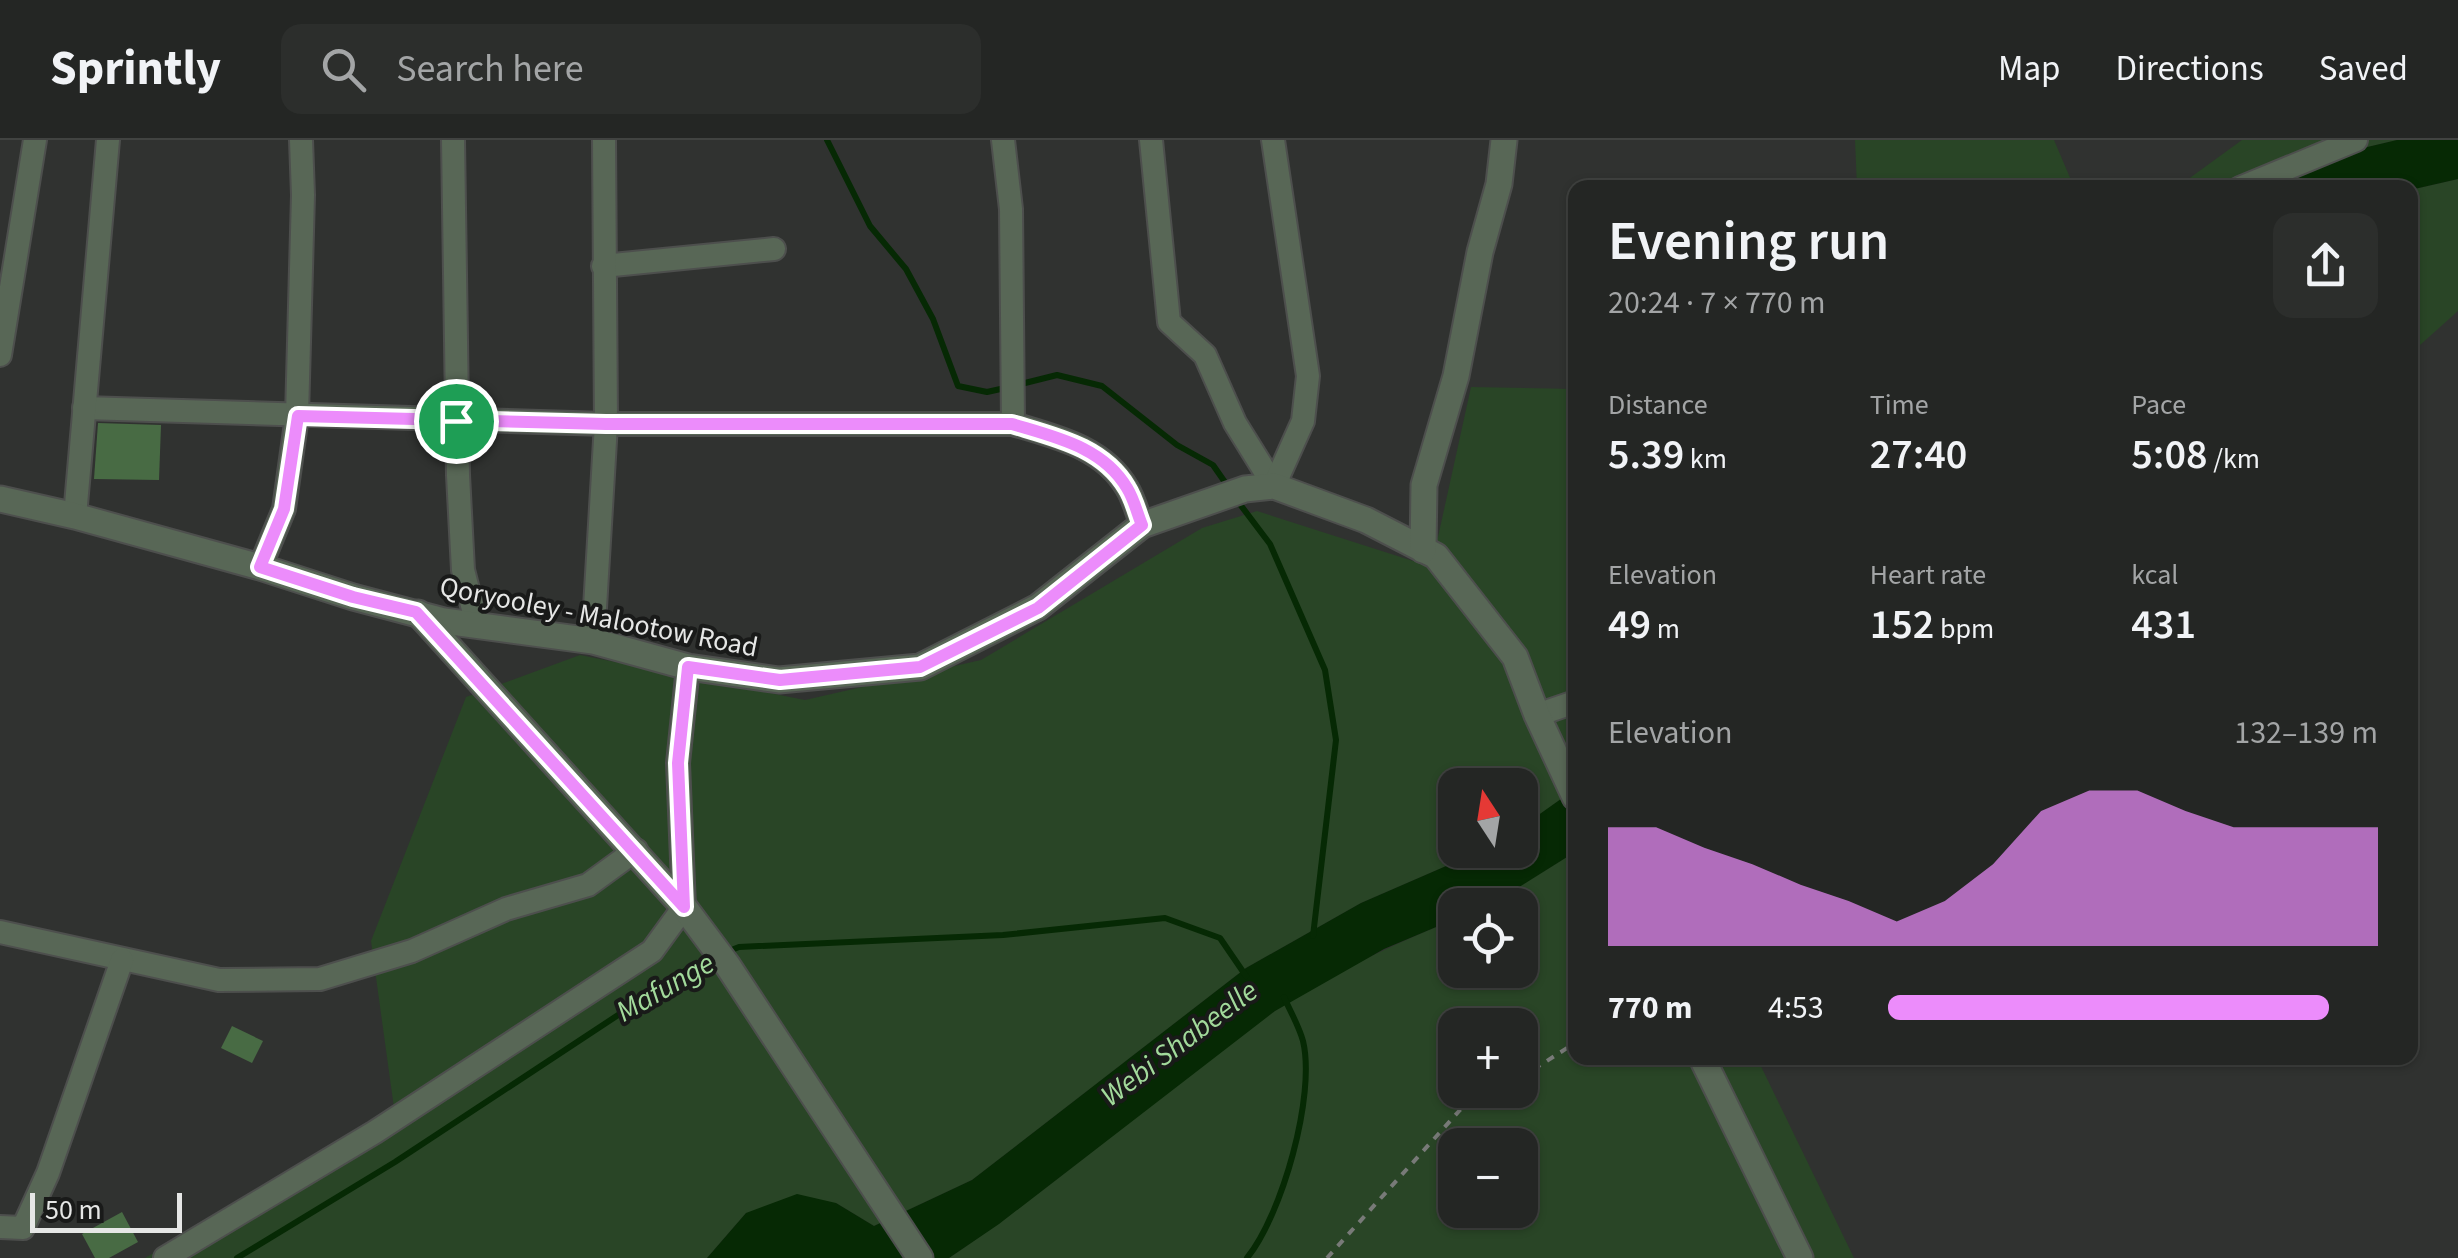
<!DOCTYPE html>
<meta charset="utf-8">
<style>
body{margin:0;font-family:"Source Sans 3",sans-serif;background:#2c2e2c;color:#f1f3f6;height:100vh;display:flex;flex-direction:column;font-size:38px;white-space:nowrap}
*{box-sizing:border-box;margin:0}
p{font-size:32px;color:#a3a5a6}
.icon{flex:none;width:55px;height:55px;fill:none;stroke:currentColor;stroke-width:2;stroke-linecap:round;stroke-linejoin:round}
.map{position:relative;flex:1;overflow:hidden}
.details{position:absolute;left:1568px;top:40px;width:850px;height:885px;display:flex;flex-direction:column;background:#242624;border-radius:20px;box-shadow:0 2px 8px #0004,0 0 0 2px #414341}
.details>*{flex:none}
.needle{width:65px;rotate:348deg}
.buttons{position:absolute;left:1438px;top:628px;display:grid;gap:20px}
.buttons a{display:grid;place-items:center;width:100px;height:100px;border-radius:20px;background:#242624;box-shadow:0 2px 8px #0004,0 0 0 2px #414341;font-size:50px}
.scale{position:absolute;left:30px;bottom:25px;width:152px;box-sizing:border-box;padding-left:10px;border:5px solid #e6e7e6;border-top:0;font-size:28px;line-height:35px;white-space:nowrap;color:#e6e7e6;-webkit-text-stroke:8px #191a19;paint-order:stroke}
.pin{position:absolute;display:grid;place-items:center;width:85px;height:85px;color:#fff;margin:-42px;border:5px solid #fff;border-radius:50%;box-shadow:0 2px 10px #0007}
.round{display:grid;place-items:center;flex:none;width:105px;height:105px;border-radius:20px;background:#2c2e2c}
.overview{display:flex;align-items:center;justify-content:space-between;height:170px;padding:0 40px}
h1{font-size:55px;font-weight:600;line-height:75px}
.figures{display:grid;grid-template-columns:repeat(3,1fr);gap:15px;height:170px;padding:10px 40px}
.figures div{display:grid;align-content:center}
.figures b{font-size:42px;font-weight:600}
.figures small{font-size:28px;font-weight:400}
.figures p{font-size:28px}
.chart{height:280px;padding:20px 40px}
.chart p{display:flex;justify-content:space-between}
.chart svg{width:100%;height:180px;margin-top:10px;fill:#ec8cfb;opacity:.7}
ul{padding:0 40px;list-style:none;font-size:32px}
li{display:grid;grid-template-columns:160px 120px 1fr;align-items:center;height:75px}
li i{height:25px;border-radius:12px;background:#ec8cfb}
header{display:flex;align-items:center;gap:60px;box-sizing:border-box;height:140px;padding:0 50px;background:#242624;border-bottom:2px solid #414341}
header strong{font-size:48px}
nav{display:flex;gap:55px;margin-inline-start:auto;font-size:35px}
.search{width:700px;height:90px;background:#2c2e2c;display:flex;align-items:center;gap:25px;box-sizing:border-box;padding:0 35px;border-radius:20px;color:#a3a5a6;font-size:38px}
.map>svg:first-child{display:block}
.green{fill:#294526;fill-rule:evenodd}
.water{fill:#062904}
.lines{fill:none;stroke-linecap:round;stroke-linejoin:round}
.stream{stroke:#062904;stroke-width:6}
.building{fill:#486b44}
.minor-casing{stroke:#4d4f4d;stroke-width:26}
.tertiary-casing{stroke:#4d4f4d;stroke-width:29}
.path{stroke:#787a78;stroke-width:4;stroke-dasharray:8 8;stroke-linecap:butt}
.minor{stroke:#586756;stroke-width:22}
.tertiary{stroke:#586756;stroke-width:25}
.route-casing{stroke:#fff;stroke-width:20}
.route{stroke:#ec8cfb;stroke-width:12}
.labels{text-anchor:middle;stroke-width:8;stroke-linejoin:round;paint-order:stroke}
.street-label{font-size:28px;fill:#e6e7e6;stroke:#191a19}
.water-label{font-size:30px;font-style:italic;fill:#a2da9b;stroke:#191a19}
</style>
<header>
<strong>Sprintly</strong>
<div class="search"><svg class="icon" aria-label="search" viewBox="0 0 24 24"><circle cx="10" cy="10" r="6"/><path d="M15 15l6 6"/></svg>Search here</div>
<nav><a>Map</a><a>Directions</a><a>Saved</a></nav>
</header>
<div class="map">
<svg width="2458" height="1118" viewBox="0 0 2458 1118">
<rect width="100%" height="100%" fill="#303230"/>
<g class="green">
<polygon points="1855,0 2054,0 2074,47 1857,47"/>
<polygon points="2242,0 2397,0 2338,14 2264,47 2176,48"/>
<polygon points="2458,39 2458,171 2410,214 2410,50"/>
<polygon points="1471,247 1575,249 1575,649 1525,685 1520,688 1520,645 1455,645 1455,710 1483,710 1361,763 1246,828 972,1040 874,1086 836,1063 746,1073 707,1118 145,1118 394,968 371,801 466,557 580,515 805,560 981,520 1202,388 1257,371 1413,421 1438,397"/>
<path d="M1575,712v206h182l97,200h-905c112,-76 213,-166 323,-245 55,-39 121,-68 183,-94v51h65v-65h-31zM1455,885h65v65h-65zM1455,1005h65v65h-65z"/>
</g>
<g class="water">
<polygon points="2397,0 2458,0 2458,39 2410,50 2264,48 2338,14"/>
<polygon points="1575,649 1575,712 1492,764 1455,765 1455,779 1384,809 1275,871 999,1084 949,1118 707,1118 746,1073 797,1054 836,1063 874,1086 972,1040 1246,828 1361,763 1483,710 1520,710 1520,688"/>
</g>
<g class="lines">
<g class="stream">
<polyline points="827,0 870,86 906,129 933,179 958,246 987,252 1005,248"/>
<polyline points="1017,245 1057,235 1102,246 1177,305 1213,325 1229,348"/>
<polyline points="1236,359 1270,404 1325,530 1336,600 1313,796"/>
<polyline points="724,813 739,807 1003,795 1165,778 1220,798 1246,836"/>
<polyline points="237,1118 395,1022 694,825 712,818"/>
<path d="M1247,1118c35,-43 69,-163 56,-217 -4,-15 -13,-30 -19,-44"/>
</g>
</g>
<g class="building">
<polygon points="98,283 161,285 159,340 94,339"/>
<polygon points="232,886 263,901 252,923 221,908"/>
<polygon points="122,1072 138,1102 109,1118 95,1118 82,1094"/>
</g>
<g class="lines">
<defs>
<g id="minor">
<polyline points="453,0 458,335 463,430 477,485"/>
<polyline points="1003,0 1011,69 1013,284"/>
<polyline points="1151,0 1169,182 1205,215 1235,283 1274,346"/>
<polyline points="1273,0 1308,236 1303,281 1274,346"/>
<polyline points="2240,48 2356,0"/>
<polyline points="603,126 774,109"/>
<polyline points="0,215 35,0"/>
<path d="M84,268l522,16h407c43,13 90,23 114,64 7,11 10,25 15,37"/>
<polyline points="75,376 108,0"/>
<polyline points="260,427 284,369 297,276 303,55 301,0"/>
<polyline points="593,501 606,284 604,0"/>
<polyline points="1537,575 1575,562"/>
<polyline points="0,792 219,840 320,839 412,811 506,769 588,745 636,710"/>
<polyline points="0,1087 23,1088 48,1033 122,820"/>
<polyline points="165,1118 375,992 652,811 684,767 678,623 688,527"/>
</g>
<g id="tertiary">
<polyline points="0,359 75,376 260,427 353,457 444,481 593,501 688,527 779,540 920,527 1038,467 1142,385 1245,349 1274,346 1366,380 1436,416 1515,517 1537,575 1575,657"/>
<polyline points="1423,410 1424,345 1456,236 1480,112 1499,44 1504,0"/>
<polyline points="418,473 684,767 728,826 920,1118"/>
<polyline points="1702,918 1800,1118"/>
</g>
</defs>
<use href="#minor" class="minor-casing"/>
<use href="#tertiary" class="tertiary-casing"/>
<g class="path">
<polyline points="1520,938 1575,903"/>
<polyline points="1327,1118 1460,970 1498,950"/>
</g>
<use href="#minor" class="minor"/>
<use href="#tertiary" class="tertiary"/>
</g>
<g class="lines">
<defs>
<path id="route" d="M298,276l308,8h406c43,13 91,23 115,64 7,11 10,25 15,37l-104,83 -118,59 -140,13 -92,-13 -10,96 6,144 -268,-295 -63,-15 -93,-30 24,-58z"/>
</defs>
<use href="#route" class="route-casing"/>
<use href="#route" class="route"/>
</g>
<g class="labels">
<g class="street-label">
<text transform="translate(599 476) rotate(11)" y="10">Qoryooley - Malootow Road</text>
</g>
<g class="water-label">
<text transform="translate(665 847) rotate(-30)" y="10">Mafunge</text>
<text transform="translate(1179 903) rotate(-37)" y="10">Webi Shabeelle</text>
</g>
</g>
</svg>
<div class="buttons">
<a><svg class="needle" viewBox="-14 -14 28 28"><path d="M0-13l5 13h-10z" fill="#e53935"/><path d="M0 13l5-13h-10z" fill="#a3a5a6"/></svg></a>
<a><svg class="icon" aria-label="locate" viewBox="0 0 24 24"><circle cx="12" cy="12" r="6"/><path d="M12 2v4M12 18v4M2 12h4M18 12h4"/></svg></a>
<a>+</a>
<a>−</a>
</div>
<div class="scale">50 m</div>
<div class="pin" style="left:456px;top:281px;background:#1e9e55"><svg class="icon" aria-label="arrive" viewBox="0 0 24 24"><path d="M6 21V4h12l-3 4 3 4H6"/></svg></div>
<section class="details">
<div class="overview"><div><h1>Evening run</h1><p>20:24 · 7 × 770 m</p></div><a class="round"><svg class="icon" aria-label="share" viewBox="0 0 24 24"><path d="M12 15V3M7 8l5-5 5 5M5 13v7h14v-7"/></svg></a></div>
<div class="figures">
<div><p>Distance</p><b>5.39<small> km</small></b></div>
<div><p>Time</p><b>27:40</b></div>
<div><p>Pace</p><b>5:08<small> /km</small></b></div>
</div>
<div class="figures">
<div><p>Elevation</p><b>49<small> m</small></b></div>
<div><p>Heart rate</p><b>152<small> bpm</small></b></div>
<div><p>kcal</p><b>431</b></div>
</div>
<div class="chart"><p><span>Elevation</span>132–139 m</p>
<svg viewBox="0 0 160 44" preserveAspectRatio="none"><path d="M0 44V15L10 15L20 20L30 24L40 29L50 33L60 38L70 33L80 24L90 11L100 6L110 6L120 11L130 15L140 15L150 15L160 15V44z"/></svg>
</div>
<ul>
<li><b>770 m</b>4:53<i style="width:90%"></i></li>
</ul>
</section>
</div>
